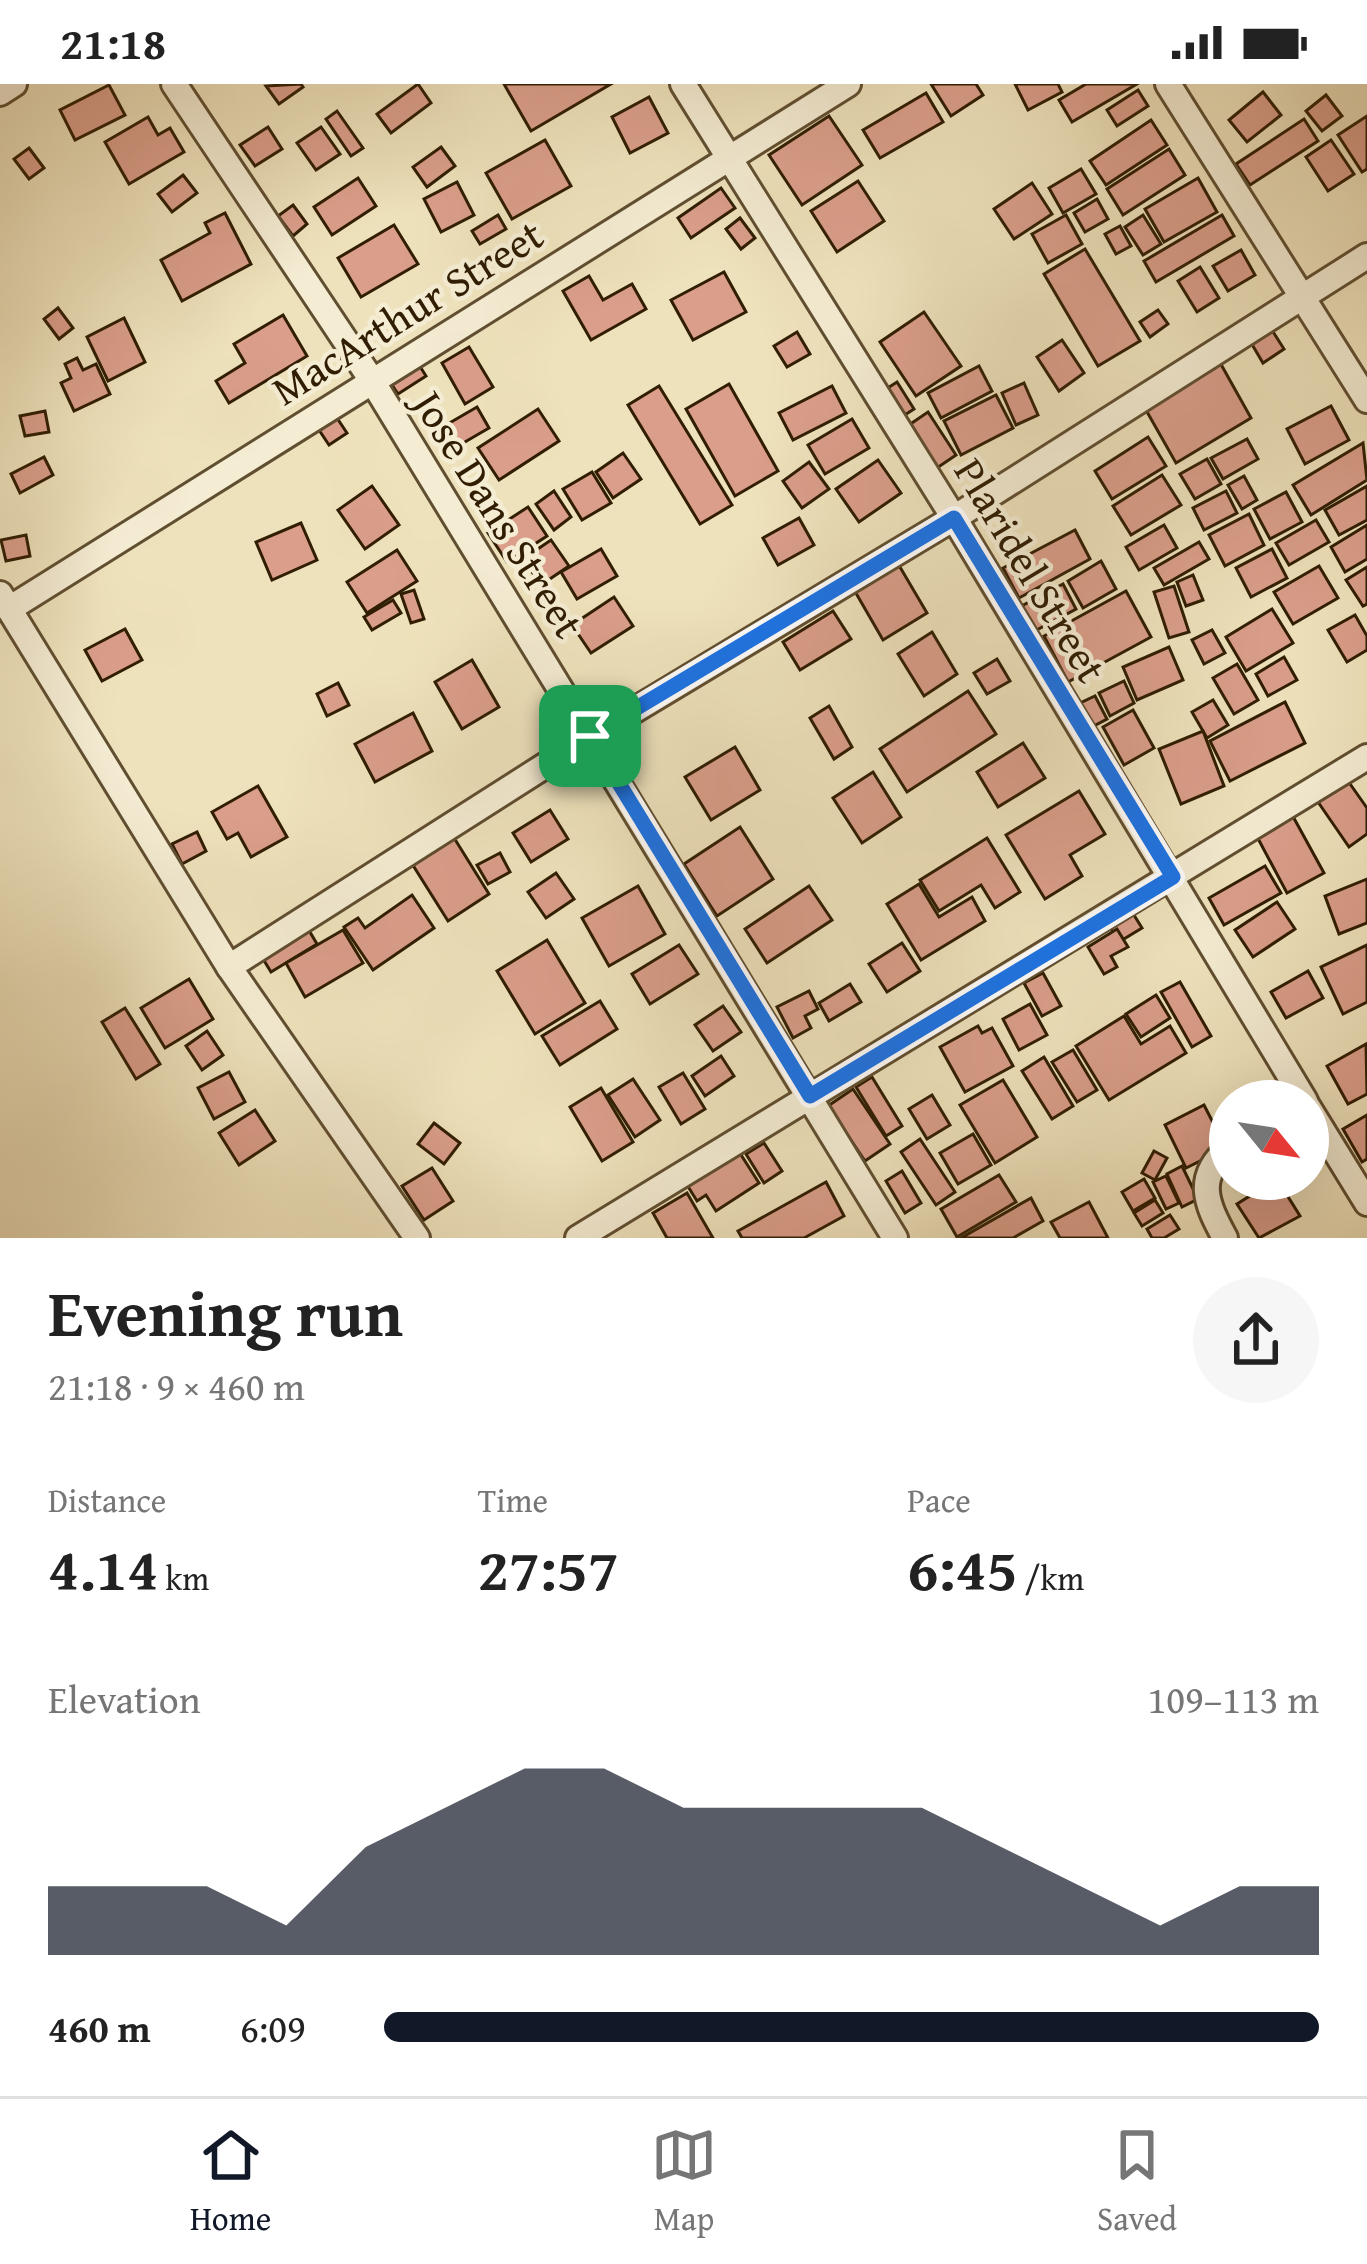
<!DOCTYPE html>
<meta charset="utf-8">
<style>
body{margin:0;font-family:"Gentium Book Plus",serif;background:#f6f6f6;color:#222;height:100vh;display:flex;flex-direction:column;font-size:45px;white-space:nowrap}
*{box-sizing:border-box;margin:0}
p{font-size:39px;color:#767676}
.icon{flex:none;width:66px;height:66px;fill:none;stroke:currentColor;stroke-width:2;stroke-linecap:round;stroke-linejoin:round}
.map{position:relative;height:1154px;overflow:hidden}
.details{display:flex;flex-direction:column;background:#fff;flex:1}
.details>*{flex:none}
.needle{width:78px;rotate:120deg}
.tools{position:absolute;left:1209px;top:996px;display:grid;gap:24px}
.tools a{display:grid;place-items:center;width:120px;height:120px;border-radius:50%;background:#fff;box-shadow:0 12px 48px #0002;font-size:60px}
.pin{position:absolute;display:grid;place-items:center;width:102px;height:102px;color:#fff;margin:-51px;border-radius:24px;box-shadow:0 6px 18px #0006}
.round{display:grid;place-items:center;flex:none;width:126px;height:126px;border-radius:63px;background:#f6f6f6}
.headline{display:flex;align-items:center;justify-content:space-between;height:204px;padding:0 48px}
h1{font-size:66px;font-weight:700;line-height:90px}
.stats{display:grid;grid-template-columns:repeat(3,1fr);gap:18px;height:204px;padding:12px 48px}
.stats div{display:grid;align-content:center}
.stats b{font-size:60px;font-weight:700}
.stats small{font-size:33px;font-weight:400}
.stats p{font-size:33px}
.chart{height:336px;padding:24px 48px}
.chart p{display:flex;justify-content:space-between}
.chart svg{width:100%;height:216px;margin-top:12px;fill:#111827;opacity:.7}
ul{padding:0 48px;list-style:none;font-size:39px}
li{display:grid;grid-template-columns:192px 144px 1fr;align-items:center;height:90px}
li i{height:30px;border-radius:15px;background:#111827}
.status{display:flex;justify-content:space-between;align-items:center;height:84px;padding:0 60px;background:#fff;direction:ltr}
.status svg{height:33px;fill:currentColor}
.menu{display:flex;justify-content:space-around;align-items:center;height:168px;border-top:3px solid #e0e0e0;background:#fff;font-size:33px;color:#767676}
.menu a{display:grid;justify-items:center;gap:6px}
.menu .selected{color:#111827}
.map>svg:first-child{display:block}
.building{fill:#da9e8a;stroke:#301d02;stroke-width:3}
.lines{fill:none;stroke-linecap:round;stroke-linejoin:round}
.minor-casing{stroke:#604e30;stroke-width:30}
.minor{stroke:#f4ecd3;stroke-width:24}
.route-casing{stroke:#fff;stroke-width:24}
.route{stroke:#1a73e8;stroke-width:15}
.labels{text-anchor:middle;stroke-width:9;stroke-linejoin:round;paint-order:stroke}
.street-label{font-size:42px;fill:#301d02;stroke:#f4ecd3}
</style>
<div class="status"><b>21:18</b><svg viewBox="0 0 49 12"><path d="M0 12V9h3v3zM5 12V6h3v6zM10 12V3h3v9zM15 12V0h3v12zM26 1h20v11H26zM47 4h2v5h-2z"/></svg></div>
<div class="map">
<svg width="1367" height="1154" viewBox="0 0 1367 1154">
<rect width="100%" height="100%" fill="#eee2bc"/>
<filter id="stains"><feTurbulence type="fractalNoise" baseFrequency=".00167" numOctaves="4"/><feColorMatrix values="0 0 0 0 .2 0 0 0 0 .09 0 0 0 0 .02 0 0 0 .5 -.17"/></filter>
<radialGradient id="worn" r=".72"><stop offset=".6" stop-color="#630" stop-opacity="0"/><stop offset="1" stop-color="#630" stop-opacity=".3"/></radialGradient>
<g class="building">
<polygon points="301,0 303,3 279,20 266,2"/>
<polygon points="418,0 431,19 391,49 377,30"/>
<polygon points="504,0 611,0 531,47"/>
<polygon points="931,0 976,0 983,11 951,32"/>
<polygon points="1015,0 1058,0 1062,8 1028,26"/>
<polygon points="1086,0 1137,0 1072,38 1059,16"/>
<polygon points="109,1 125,31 75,56 60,26"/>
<polygon points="1138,6 1148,22 1117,42 1107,26"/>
<polygon points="1263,8 1281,31 1247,58 1229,36"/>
<polygon points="926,9 943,38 880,74 863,46"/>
<polygon points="1326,11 1342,32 1322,47 1306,27"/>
<polygon points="649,13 668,49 630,69 612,33"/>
<polygon points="337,27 363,64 351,72 326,35"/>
<polygon points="829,32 862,81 802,121 769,71"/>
<polygon points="1367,32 1367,85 1362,88 1338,51"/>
<polygon points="148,33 158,51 170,44 184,68 129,100 105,58"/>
<polygon points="1304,35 1318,57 1250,101 1236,80"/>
<polygon points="1151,36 1167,61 1106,101 1090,77"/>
<polygon points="268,43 282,65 255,82 240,61"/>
<polygon points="321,43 340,70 316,86 297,59"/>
<polygon points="545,56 571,102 512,135 486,89"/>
<polygon points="1331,56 1354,90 1328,107 1306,73"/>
<polygon points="441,63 455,82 427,103 413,83"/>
<polygon points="29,64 44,84 29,95 14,75"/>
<polygon points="1169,65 1185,91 1123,131 1107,105"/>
<polygon points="1081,85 1096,110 1063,129 1049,104"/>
<polygon points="183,91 197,109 172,128 158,110"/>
<polygon points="358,94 376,122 332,151 314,123"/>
<polygon points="1198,94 1217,128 1164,158 1145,125"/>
<polygon points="858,97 884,137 837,168 811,127"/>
<polygon points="457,98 474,131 441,148 424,115"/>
<polygon points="1032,99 1052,130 1014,155 994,125"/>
<polygon points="721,104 735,124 691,154 678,134"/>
<polygon points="1097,115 1108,135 1085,148 1074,129"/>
<polygon points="293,121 307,140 293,152 278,132"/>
<polygon points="225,129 251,180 182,217 161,176 210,149 205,139"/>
<polygon points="498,131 506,145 480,160 472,147"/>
<polygon points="1066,131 1082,160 1048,179 1032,150"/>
<polygon points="1143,131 1161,160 1143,171 1125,143"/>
<polygon points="1222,131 1234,152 1156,198 1144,177"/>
<polygon points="740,134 755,154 741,165 726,145"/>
<polygon points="394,141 418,180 361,213 338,174"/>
<polygon points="1120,142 1131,162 1116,170 1105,150"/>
<polygon points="1085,165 1140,257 1098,282 1044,190"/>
<polygon points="1241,166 1255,191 1228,207 1213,182"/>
<polygon points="1200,183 1219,214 1197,228 1178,197"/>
<polygon points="724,188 746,228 693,256 671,216"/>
<polygon points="589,192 603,216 632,200 646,225 591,256 563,207"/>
<polygon points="58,224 73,244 59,255 44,235"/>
<polygon points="1158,226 1168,240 1150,253 1140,238"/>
<polygon points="924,228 961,282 916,312 880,258"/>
<polygon points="283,231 307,272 229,319 216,297 245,279 234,260"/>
<polygon points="124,234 145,278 108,297 87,253"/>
<polygon points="1270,243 1284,265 1263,279 1250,257"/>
<polygon points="797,248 810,270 787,283 774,262"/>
<polygon points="1062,256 1084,289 1059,307 1037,273"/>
<polygon points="469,263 493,303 465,320 442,279"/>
<polygon points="414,273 426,292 398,310 386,292"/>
<polygon points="77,274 83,286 96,280 110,310 74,327 61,299 71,294 65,280"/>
<polygon points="1218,275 1251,334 1176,379 1142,319"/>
<polygon points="979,282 992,307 941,334 928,309"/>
<polygon points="897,298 914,325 897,336 880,309"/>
<polygon points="1024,299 1038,331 1016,341 1002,309"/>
<polygon points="729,300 778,387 735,412 686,325"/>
<polygon points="659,302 732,421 700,440 628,321"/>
<polygon points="832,302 846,329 793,356 779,329"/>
<polygon points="996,311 1013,344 961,371 944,337"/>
<polygon points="1331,322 1349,356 1305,380 1287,345"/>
<polygon points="477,323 489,344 458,362 446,341"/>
<polygon points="538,325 559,357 499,396 478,364"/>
<polygon points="45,327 49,348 25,352 20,332"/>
<polygon points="928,328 956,371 937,384 909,341"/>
<polygon points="335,331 347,349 329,361 317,343"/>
<polygon points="852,335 869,364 825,390 808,361"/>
<polygon points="1148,353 1166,382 1112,415 1095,387"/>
<polygon points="1247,355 1258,375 1223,395 1211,374"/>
<polygon points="1363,359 1367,396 1311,431 1293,401"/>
<polygon points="623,369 641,395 613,414 596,388"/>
<polygon points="44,373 53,391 20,409 11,390"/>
<polygon points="1207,375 1221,400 1195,415 1180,390"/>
<polygon points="878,376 901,409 859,438 836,405"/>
<polygon points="809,378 829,405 802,424 783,397"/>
<polygon points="592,388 611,419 582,436 563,405"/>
<polygon points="1162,391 1181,421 1131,451 1113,422"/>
<polygon points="1244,392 1257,416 1242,425 1228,401"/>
<polygon points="372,402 399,441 365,465 338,426"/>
<polygon points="1367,402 1367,436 1339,451 1325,426"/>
<polygon points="554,407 571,433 554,446 536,420"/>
<polygon points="1226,407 1237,429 1204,446 1193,424"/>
<polygon points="1286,408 1302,438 1270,455 1254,425"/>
<polygon points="528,423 547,452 507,478 488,449"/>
<polygon points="1249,430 1264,461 1225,482 1209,451"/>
<polygon points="799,434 814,461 778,481 763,454"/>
<polygon points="1316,436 1329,458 1289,481 1276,459"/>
<polygon points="301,439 317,476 272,496 256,458"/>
<polygon points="1164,441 1177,464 1139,486 1126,463"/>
<polygon points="1367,441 1367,475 1345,488 1331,463"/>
<polygon points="1075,446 1090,475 1019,514 1003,484"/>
<polygon points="26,451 30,472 6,477 1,456"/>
<polygon points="551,456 569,482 541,501 523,475"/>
<polygon points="1199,458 1209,475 1164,501 1154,484"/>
<polygon points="601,465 617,492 577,515 561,488"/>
<polygon points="1272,465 1287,494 1251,513 1236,484"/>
<polygon points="397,466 417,497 367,529 347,498"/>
<polygon points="1101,477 1116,505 1083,524 1068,497"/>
<polygon points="897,478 927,529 883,556 853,504"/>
<polygon points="1319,482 1338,514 1293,540 1274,508"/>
<polygon points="1367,483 1367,520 1363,522 1346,496"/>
<polygon points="1193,491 1203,516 1186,522 1177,498"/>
<polygon points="1063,500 1076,525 1031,549 1018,524"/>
<polygon points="1174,502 1189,548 1169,554 1154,508"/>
<polygon points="414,506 424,535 411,539 401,510"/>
<polygon points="1126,507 1151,553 1068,598 1044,552"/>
<polygon points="614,513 633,542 591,569 572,541"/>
<polygon points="393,516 401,529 372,546 364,533"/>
<polygon points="1272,525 1293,559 1246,587 1226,553"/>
<polygon points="833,527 851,555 800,586 783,558"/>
<polygon points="1355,531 1367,552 1367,566 1347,578 1328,546"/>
<polygon points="125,545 142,576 102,597 85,566"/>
<polygon points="1212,546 1225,569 1204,580 1192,556"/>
<polygon points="932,548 957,590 924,612 898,570"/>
<polygon points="1169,563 1183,596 1137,616 1123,583"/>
<polygon points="1284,573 1297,596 1268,612 1256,590"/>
<polygon points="997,575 1010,597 987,610 974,589"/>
<polygon points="472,576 499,623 462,645 435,598"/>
<polygon points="1237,580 1258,616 1234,630 1213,594"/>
<polygon points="1124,597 1134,619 1110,632 1099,609"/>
<polygon points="338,599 349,621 327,632 317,610"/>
<polygon points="968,607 996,650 907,708 880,665"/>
<polygon points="1095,612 1107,635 1088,645 1076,621"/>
<polygon points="1213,616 1228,641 1207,654 1192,628"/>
<polygon points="1285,618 1305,659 1230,697 1210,657"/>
<polygon points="829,622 852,663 834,675 810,634"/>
<polygon points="1133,626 1154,664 1124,681 1103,643"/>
<polygon points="413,629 432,667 375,698 355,660"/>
<polygon points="1203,647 1224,702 1181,720 1159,665"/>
<polygon points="1023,659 1045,694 998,723 977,688"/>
<polygon points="735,663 760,706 711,736 685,693"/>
<polygon points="873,688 901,733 862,759 833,714"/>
<polygon points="1348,697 1367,724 1367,750 1349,763 1318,718"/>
<polygon points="258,702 287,753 251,773 238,749 227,755 212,728"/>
<polygon points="1079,707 1105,750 1070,771 1082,792 1045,815 1006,751"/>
<polygon points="550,726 568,755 531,778 513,749"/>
<polygon points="1290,727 1324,789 1287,809 1254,747"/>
<polygon points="740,743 773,795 717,832 684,780"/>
<polygon points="197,748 206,767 182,780 172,760"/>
<polygon points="451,749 489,810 448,837 409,775"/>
<polygon points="987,754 1020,808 995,824 981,801 939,827 920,796"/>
<polygon points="500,769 510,788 488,800 477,781"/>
<polygon points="1265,782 1281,809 1224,841 1209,814"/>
<polygon points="556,789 574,815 546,834 528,808"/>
<polygon points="1367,795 1367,839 1339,850 1325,812"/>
<polygon points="919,800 939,833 972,813 985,837 921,876 887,820"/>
<polygon points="638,802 665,850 609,882 582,834"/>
<polygon points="809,802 832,836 767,879 745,845"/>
<polygon points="412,811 434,844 373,886 344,843 358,834 365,844"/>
<polygon points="1277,818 1295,845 1253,873 1235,846"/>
<polygon points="1129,823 1142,844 1119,858 1106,836"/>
<polygon points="307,843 317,860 271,888 260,870"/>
<polygon points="1117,845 1128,863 1111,872 1117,883 1104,890 1088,863"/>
<polygon points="343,846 363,879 305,913 286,879"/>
<polygon points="547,856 585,919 535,950 497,887"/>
<polygon points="902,859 920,887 887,908 869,880"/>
<polygon points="679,861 698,890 650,920 632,890"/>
<polygon points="1367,861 1367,918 1343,930 1321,883"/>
<polygon points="1308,887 1323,914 1286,934 1271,908"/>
<polygon points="1043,889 1061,922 1042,932 1024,899"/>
<polygon points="189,895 213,935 165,964 141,924"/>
<polygon points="1180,898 1211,952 1192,963 1161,908"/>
<polygon points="850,900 861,918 829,937 819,919"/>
<polygon points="809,907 818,925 805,932 811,944 793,954 777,923"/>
<polygon points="1156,911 1170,934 1141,953 1126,930"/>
<polygon points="600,917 617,945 560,981 542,952"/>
<polygon points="1030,920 1047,951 1019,966 1003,935"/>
<polygon points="723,922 741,948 713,967 695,941"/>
<polygon points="125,924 160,980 136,995 102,938"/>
<polygon points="1124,932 1141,960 1170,942 1186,969 1109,1016 1076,962"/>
<polygon points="978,942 982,949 992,944 1013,982 965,1008 940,963"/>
<polygon points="207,947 223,971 202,986 186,962"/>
<polygon points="1366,960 1367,1010 1348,1020 1327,982"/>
<polygon points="1073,966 1097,1006 1077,1018 1052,978"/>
<polygon points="721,972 734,992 705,1012 692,992"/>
<polygon points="1044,973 1073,1022 1052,1035 1022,987"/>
<polygon points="229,988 245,1018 214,1035 198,1004"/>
<polygon points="683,989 705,1025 681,1040 659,1003"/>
<polygon points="872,993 902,1042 886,1052 856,1003"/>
<polygon points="633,995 660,1036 635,1053 608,1011"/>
<polygon points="1003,996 1037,1053 995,1079 960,1021"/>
<polygon points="601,1004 633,1058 602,1077 570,1023"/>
<polygon points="853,1005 890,1060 865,1077 828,1022"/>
<polygon points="932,1011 950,1041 927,1055 909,1025"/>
<polygon points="1204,1021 1226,1064 1186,1084 1165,1041"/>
<polygon points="255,1026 275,1057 239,1081 219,1049"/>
<polygon points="1367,1031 1367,1075 1362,1078 1343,1045"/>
<polygon points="434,1039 460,1059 444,1080 418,1060"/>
<polygon points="973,1050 991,1081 958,1100 940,1069"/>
<polygon points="920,1055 955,1108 936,1121 901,1068"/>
<polygon points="764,1059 782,1087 764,1099 746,1070"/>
<polygon points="736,1063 759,1099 716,1127 706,1111 697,1117 684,1096"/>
<polygon points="1154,1067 1167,1074 1155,1096 1142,1089"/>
<polygon points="1182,1082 1198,1115 1182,1123 1167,1090"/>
<polygon points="432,1084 453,1117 424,1136 402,1102"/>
<polygon points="902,1087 921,1119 905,1129 886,1097"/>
<polygon points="999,1091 1016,1118 957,1153 941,1125"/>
<polygon points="1166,1092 1179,1119 1166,1125 1153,1098"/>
<polygon points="1144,1095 1155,1114 1133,1127 1122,1108"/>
<polygon points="1277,1095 1300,1132 1259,1154 1237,1120"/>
<polygon points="826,1098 844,1132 804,1154 742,1154 738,1147"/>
<polygon points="687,1109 713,1154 667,1154 653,1129"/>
<polygon points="1031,1114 1043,1137 1013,1154 961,1154"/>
<polygon points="1155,1116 1163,1129 1142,1142 1134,1129"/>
<polygon points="1089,1118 1108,1154 1060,1154 1051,1138"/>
<polygon points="1170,1131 1179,1145 1164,1154 1152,1154 1147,1145"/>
</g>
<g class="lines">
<defs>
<g id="minor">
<polyline points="174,0 371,295 895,1154"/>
<polyline points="683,0 954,434 1305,1017"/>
<polyline points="1168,0 1367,316"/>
<polyline points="0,9 14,0"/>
<polyline points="0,510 229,883 417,1154"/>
<polyline points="9,525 848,0"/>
<polyline points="229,883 590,653 954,434 1367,172"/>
<polyline points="1308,1023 1367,1119"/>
<polyline points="578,1154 1367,673"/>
<path d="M1225,1154c-19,-35 -31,-61 5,-91"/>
</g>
</defs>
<use href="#minor" class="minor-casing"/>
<use href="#minor" class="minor"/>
</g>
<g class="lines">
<defs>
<polygon id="route" points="954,434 1173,793 810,1012 590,652"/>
</defs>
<use href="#route" class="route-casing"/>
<use href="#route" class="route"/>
</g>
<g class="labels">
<g class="street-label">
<text transform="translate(407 228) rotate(-32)" y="15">MacArthur Street</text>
<text transform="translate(499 430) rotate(58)" y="15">Jose Dans Street</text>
<text transform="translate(1031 486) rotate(59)" y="15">Plaridel Street</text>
</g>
</g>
<rect width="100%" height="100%" filter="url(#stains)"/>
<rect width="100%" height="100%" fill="url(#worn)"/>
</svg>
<div class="tools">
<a><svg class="needle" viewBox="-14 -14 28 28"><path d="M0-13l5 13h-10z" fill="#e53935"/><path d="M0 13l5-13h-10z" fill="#767676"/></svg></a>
</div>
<div class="pin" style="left:590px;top:652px;background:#1e9e55"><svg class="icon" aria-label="arrive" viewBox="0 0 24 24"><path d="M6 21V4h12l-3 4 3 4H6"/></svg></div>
</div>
<section class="details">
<div class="headline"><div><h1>Evening run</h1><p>21:18 · 9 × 460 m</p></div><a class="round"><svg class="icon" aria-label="share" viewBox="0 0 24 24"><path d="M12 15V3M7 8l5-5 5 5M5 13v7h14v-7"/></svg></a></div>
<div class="stats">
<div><p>Distance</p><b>4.14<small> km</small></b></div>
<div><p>Time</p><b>27:57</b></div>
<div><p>Pace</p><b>6:45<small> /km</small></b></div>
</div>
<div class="chart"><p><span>Elevation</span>109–113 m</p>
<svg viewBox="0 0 160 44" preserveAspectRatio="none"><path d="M0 44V30L10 30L20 30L30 38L40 22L50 14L60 6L70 6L80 14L90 14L100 14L110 14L120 22L130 30L140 38L150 30L160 30V44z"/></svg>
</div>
<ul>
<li><b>460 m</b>6:09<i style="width:100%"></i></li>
</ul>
</section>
<nav class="menu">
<a class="selected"><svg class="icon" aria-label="home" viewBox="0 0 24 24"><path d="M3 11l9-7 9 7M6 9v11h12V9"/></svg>Home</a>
<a><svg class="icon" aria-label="map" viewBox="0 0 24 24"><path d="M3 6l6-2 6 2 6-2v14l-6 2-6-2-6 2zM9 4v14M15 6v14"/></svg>Map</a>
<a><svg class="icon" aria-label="saved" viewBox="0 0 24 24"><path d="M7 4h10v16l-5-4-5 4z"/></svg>Saved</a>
</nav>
